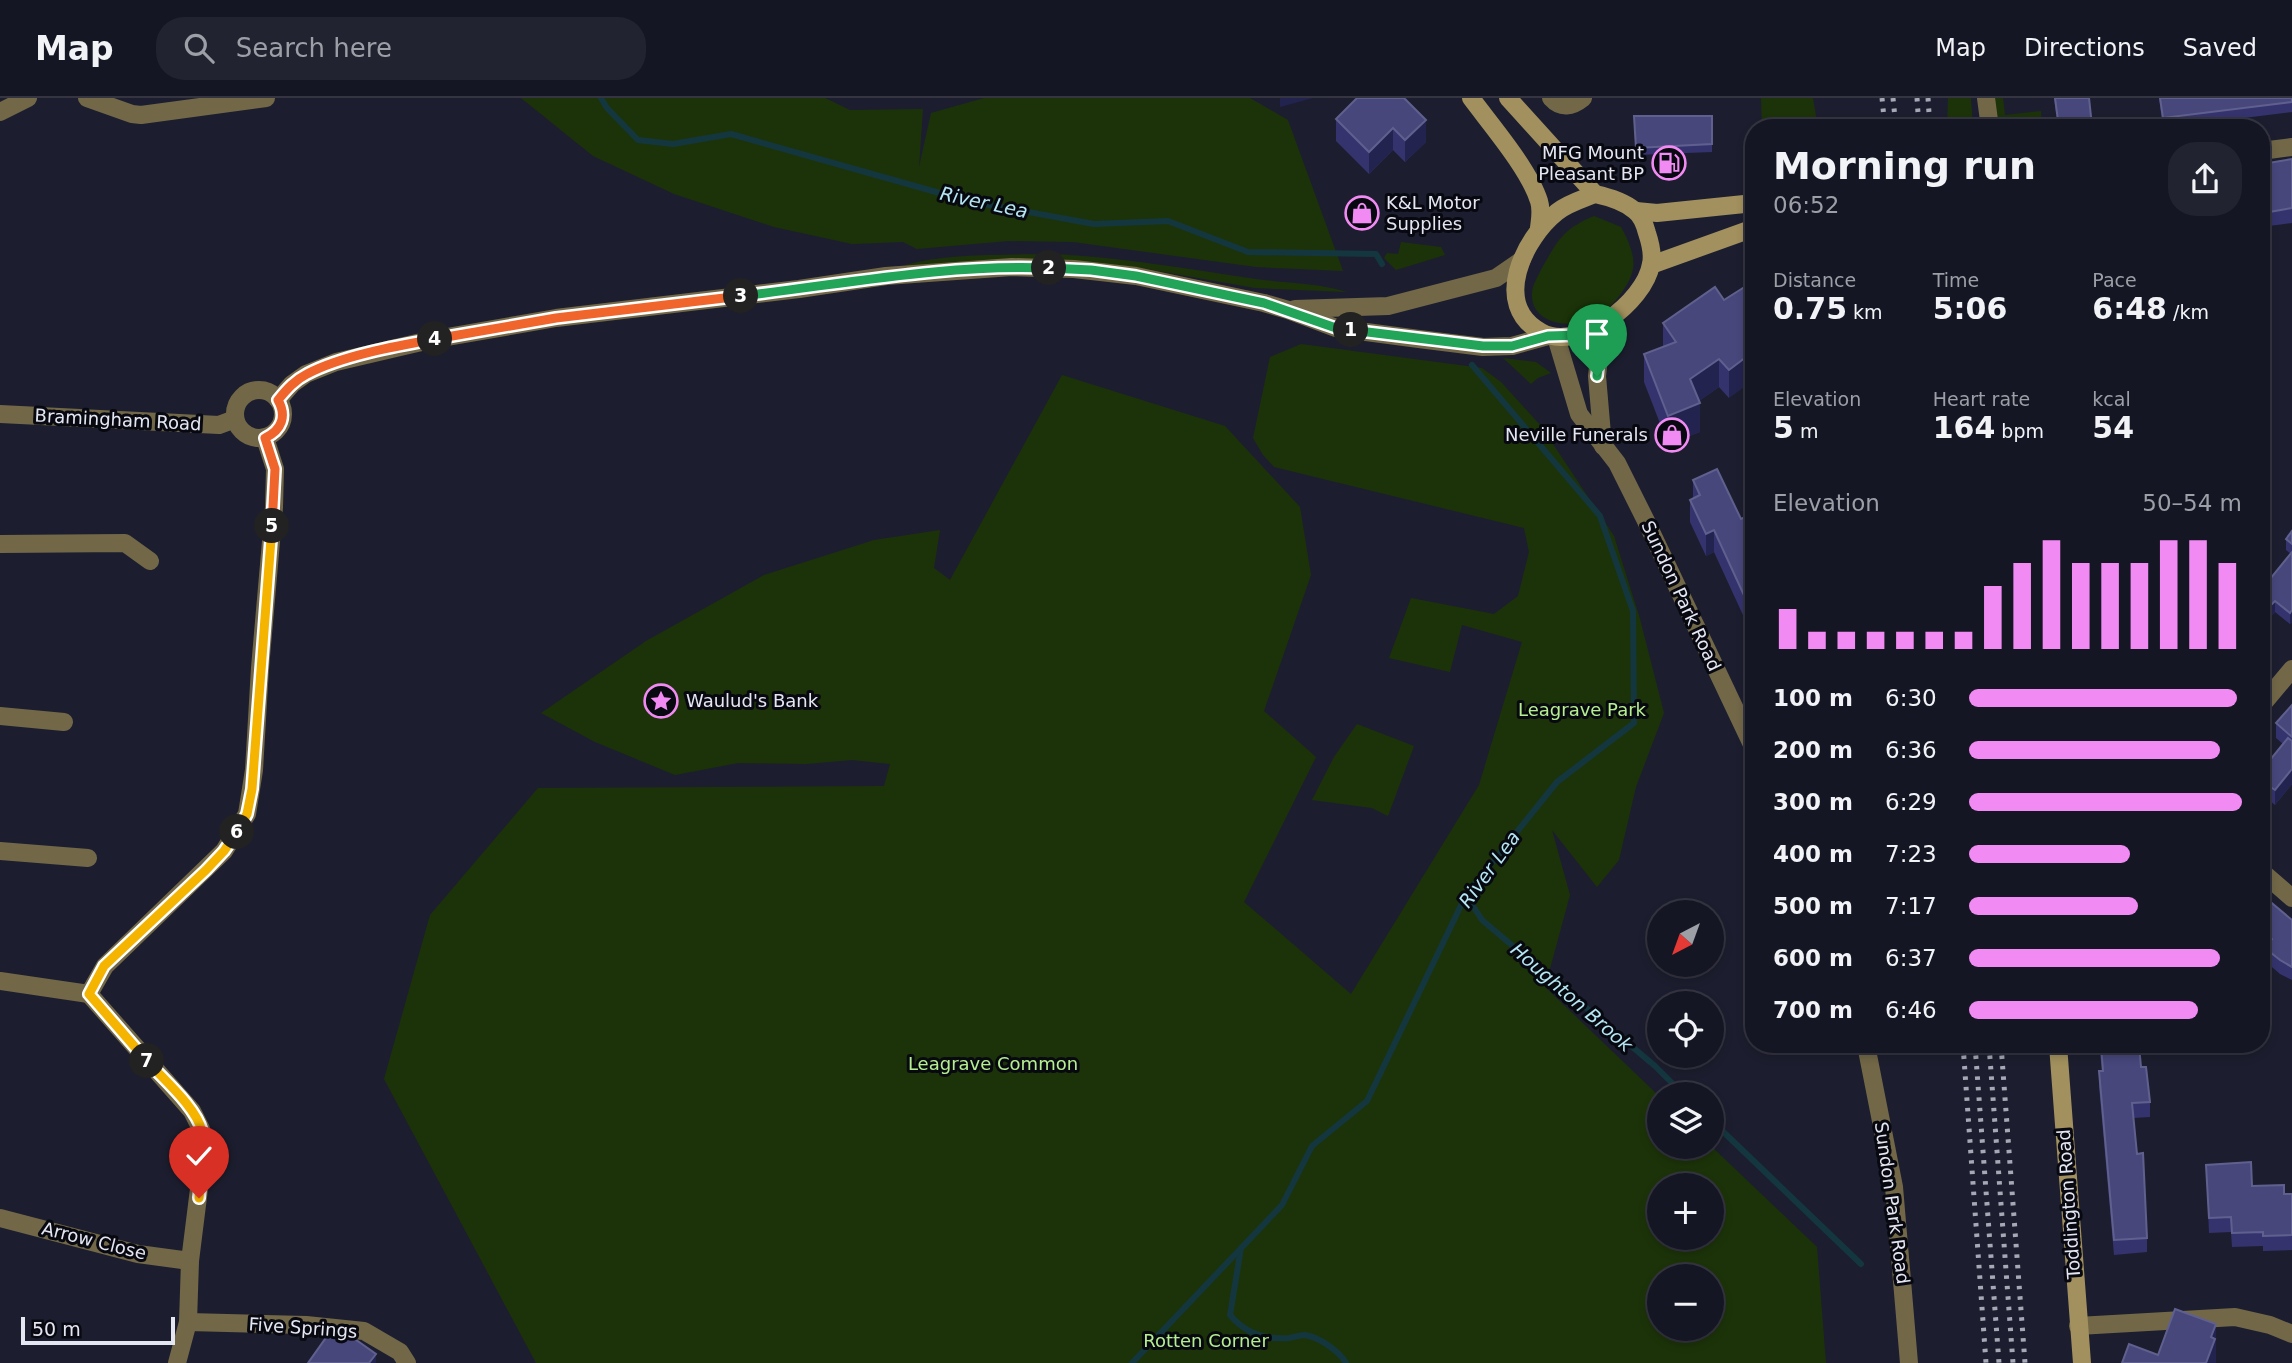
<!DOCTYPE html>
<meta charset="utf-8">
<style>
body{margin:0;font-family:"DejaVu Sans",sans-serif;background:#222330;color:#f1f3f6;height:100vh;display:flex;flex-direction:column;font-size:26px;white-space:nowrap}
*{box-sizing:border-box;margin:0}
p{font-size:23px;color:#9d9fa6}
.icon{flex:none;width:38px;height:38px;fill:none;stroke:currentColor;stroke-width:2;stroke-linecap:round;stroke-linejoin:round}
.map{position:relative;flex:1;overflow:hidden}
.drawer{position:absolute;left:1745px;top:21px;width:525px;height:934px;display:flex;flex-direction:column;background:#151623;border-radius:28px;box-shadow:0 4px 10px #0003,0 0 0 2px #343541}
.drawer>*{flex:none}
.needle{width:46px;rotate:221deg}
.fabs{position:absolute;left:1647px;top:802px;display:grid;gap:14px}
.fabs a{display:grid;place-items:center;width:77px;height:77px;border-radius:50%;background:#151623;box-shadow:0 4px 10px #0003,0 0 0 2px #343541;font-size:35px}
.scale{position:absolute;left:21px;bottom:18px;width:154px;box-sizing:border-box;padding-left:7px;border:4px solid #e4e6f2;border-top:0;font-size:19px;line-height:24px;white-space:nowrap;color:#e4e6f2;-webkit-text-stroke:5px #080910;paint-order:stroke}
.pin{position:absolute;display:grid;place-items:center;width:60px;height:60px;color:#fff;margin:-72px -30px;border-radius:50% 50% 50% 0;rotate:-45deg;box-shadow:0 0 7px #0007}
.pin .icon{rotate:45deg}
.km{position:absolute;width:35px;height:35px;margin:-18px;border-radius:50%;background:#222;color:#fff;font-size:19px;line-height:35px;text-align:center}
.round{display:grid;place-items:center;flex:none;width:74px;height:74px;border-radius:28px;background:#222330}
.head{display:flex;align-items:center;justify-content:space-between;height:119px;padding:0 28px}
h1{font-size:38px;font-weight:700;line-height:52px}
.stats{display:grid;grid-template-columns:repeat(3,1fr);gap:10px;height:119px;padding:7px 28px}
.stats div{display:grid;align-content:center}
.stats b{font-size:30px;font-weight:700}
.stats small{font-size:19px;font-weight:400}
.stats p{font-size:19px}
.chart{height:196px;padding:14px 28px}
.chart p{display:flex;justify-content:space-between}
.chart svg{width:100%;height:126px;margin-top:7px;stroke:#f28af3;stroke-width:6}
ul{padding:0 28px;list-style:none;font-size:23px}
li{display:grid;grid-template-columns:112px 84px 1fr;align-items:center;height:52px}
li i{height:18px;border-radius:9px;background:#f28af3}
header{display:flex;align-items:center;gap:42px;box-sizing:border-box;height:98px;padding:0 35px;background:#151623;border-bottom:2px solid #343541}
header strong{font-size:33px}
nav{display:flex;gap:38px;margin-inline-start:auto;font-size:24px}
.search{width:490px;height:63px;background:#222330;display:flex;align-items:center;gap:18px;box-sizing:border-box;padding:0 24px;border-radius:28px;color:#9d9fa6;font-size:26px}
.map>svg:first-child{display:block}
.green{fill:#1c3309;fill-rule:evenodd}
.lines{fill:none;stroke-linecap:round;stroke-linejoin:round}
.stream{stroke:#14373f;stroke-width:6}
.minor{stroke:#726848;stroke-width:18}
.tertiary{stroke:#726848;stroke-width:18}
.secondary{stroke:#a2915e;stroke-width:18}
.rail{stroke:#a6a8b6;stroke-width:5;stroke-dasharray:3.5 7;stroke-linecap:butt}
.wall{fill:#34336e}
.shaded-wall{fill:#23234f}
.building{fill:#47477c;stroke:#60608f;stroke-width:2}
.split-1-casing{stroke:#fff;stroke-width:14}
.split-2-casing{stroke:#fff;stroke-width:14}
.split-3-casing{stroke:#fff;stroke-width:14}
.split-4-casing{stroke:#fff;stroke-width:14}
.split-5-casing{stroke:#fff;stroke-width:14}
.split-6-casing{stroke:#fff;stroke-width:14}
.split-7-casing{stroke:#fff;stroke-width:14}
.split-8-casing{stroke:#fff;stroke-width:14}
.split-1{stroke:#22a559;stroke-width:9}
.split-2{stroke:#22a559;stroke-width:9}
.split-3{stroke:#22a559;stroke-width:9}
.split-4{stroke:#f0652b;stroke-width:9}
.split-5{stroke:#f0652b;stroke-width:9}
.split-6{stroke:#f5b400;stroke-width:9}
.split-7{stroke:#f5b400;stroke-width:9}
.split-8{stroke:#f5b400;stroke-width:9}
.labels{text-anchor:middle;stroke-width:6;stroke-linejoin:round;paint-order:stroke}
.poi-label{font-size:18px;fill:#e4e6f2;stroke:#080910;text-anchor:end}
.street-label{font-size:18px;fill:#e4e6f2;stroke:#080910}
.park-label{font-size:18px;fill:#b6ef90;stroke:#080910}
.water-label{font-size:19px;font-style:italic;fill:#b5e7f4;stroke:#080910}
</style>
<header>
<strong>Map</strong>
<div class="search"><svg class="icon" aria-label="search" viewBox="0 0 24 24"><circle cx="10" cy="10" r="6"/><path d="M15 15l6 6"/></svg>Search here</div>
<nav><a>Map</a><a>Directions</a><a>Saved</a></nav>
</header>
<div class="map">
<svg width="2292" height="1265" viewBox="0 0 2292 1265">
<rect width="100%" height="100%" fill="#1c1e2f"/>
<g class="green">
<polygon points="521,0 825,0 850,12 923,11 919,69 931,15 984,0 1250,0 1288,22 1343,173 1256,169 1073,144 1008,143 917,151 903,144 852,146 774,129 674,96 593,58"/>
<polygon points="1761,0 1813,0 1818,30 1762,30"/>
<polygon points="1948,0 1971,0 1973,30 1947,30"/>
<polygon points="1992,0 2003,0 2005,17 2041,13 2042,30 1994,30"/>
<path d="M1594,118l27,11c7,13 16,31 11,46 -4,14 -21,35 -33,43 -21,14 -69,11 -67,-23 0,-7 7,-19 10,-25 16,-28 21,-39 52,-52z"/>
<polygon points="1401,144 1441,149 1445,157 1396,172 1384,160 1387,155 1398,156"/>
<path d="M1051,156c69,3 137,15 205,25 29,4 63,4 91,13l-92,-4 -114,-20h-232l-4,-3c42,-12 102,-10 146,-11z"/>
<path d="M1301,246l181,24 19,14 40,44 73,110 26,83 24,94 -28,74 -17,73 -22,27 -45,-57 18,65 -25,92 114,109v50h52l106,101 9,116h-1290l-152,-284 46,-164 108,-127 346,-2 6,-22 -38,-4 -46,4 -68,-1 -63,12 -80,-33 -54,-29 105,-72 118,-66 110,-35 66,-10 -6,38 16,12 112,-205 163,51 75,81 11,68 -47,136 52,46 -72,145 107,92 128,-209 43,-143 -60,-17 -12,47 -61,-14 22,-60 83,16 24,-18 11,-44 -5,-24 -250,-61 -11,-12 -10,-17 17,-81zM1659,1087h53v52h-53zM1659,1178h53v52h-53z"/>
<polygon points="1503,260 1536,264 1551,275 1538,280 1531,286"/>
<polygon points="1357,626 1414,648 1388,718 1372,710 1312,702 1334,659"/>
</g>
<g class="lines">
<g class="stream">
<polyline points="601,0 607,10 638,42 673,46 731,36 968,103 1094,126 1168,123 1248,154 1376,156 1382,166"/>
<polyline points="1466,797 1482,822 1655,968 1683,996"/>
<polyline points="1712,1023 1861,1166"/>
<path d="M1241,1150l-11,67c15,18 36,25 59,23 5,-1 12,-3 16,-3 14,2 34,16 41,28"/>
<polyline points="1132,1265 1282,1107 1312,1048 1367,1003 1466,797 1557,684 1634,625 1633,513 1600,418 1472,267"/>
</g>
<g class="minor">
<polyline points="87,0 132,16 141,17 266,0"/>
<path d="M1551,0c10,11 21,9 32,0"/>
<polyline points="1986,0 1990,30"/>
<polyline points="0,14 28,0"/>
<polyline points="0,446 125,445 150,463"/>
<polyline points="2261,608 2292,571"/>
<polyline points="0,618 64,624"/>
<polyline points="0,753 88,760"/>
<polyline points="2261,773 2292,800"/>
<polyline points="0,883 89,896"/>
<polyline points="89,896 105,868 224,753 247,716 254,672 260,570 274,409 275,371 265,340"/>
<polyline points="89,896 192,1013 201,1031 204,1051 190,1163 188,1224 177,1265"/>
<polyline points="0,1120 138,1156 190,1163"/>
<polyline points="188,1224 306,1227 364,1233 400,1254 407,1265"/>
<polyline points="2078,1228 2235,1219 2270,1227 2292,1236"/>
</g>
<g class="tertiary">
<polyline points="2261,53 2292,49"/>
<polyline points="1295,211 1388,208 1496,180 1522,162"/>
<polyline points="1603,226 1597,278 1603,348"/>
<polyline points="1556,239 1579,316 1617,365 1646,423 1754,651"/>
<circle cx="259" cy="316" r="24"/>
<polyline points="278,302 292,286 306,276 336,264 430,242 556,220 799,191 886,178 1012,169 1074,171 1136,178 1264,205 1288,212 1336,230 1419,241 1483,249 1512,248 1548,238"/>
<polyline points="0,316 219,327 235,321"/>
<polyline points="1866,947 1894,1089 1909,1265"/>
</g>
<g class="secondary">
<path d="M1471,0c20,27 58,71 68,103 3,9 1,18 0,27"/>
<polyline points="1508,0 1595,96"/>
<path d="M1595,96c14,3 28,7 39,16 7,5 11,15 13,23 3,9 6,22 4,31 -6,38 -73,89 -110,68 -50,-27 -17,-94 16,-120 11,-9 26,-13 38,-18z"/>
<polyline points="1636,113 1657,115 1754,105"/>
<polyline points="1651,167 1754,130"/>
<polyline points="2058,947 2082,1265"/>
</g>
<g class="rail">
<polyline points="1882,0 1885,30"/>
<polyline points="1893,0 1896,30"/>
<polyline points="1917,0 1919,30"/>
<polyline points="1928,0 1930,30"/>
<polyline points="1963,947 1986,1265"/>
<polyline points="1975,947 1999,1265"/>
<polyline points="1989,947 2013,1265"/>
<polyline points="2001,947 2025,1265"/>
</g>
</g>
<g class="wall">
<polygon points="1357,0 1426,44 1405,64 1393,52 1369,76 1336,43 1336,21"/>
<polygon points="2054,0 2089,0 2092,30 2058,30"/>
<polygon points="2159,0 2292,0 2292,14 2163,30"/>
<polygon points="1712,18 1712,54 1636,57 1634,26"/>
<polygon points="2292,61 2292,125 2269,128 2262,81 2262,66"/>
<polygon points="1754,183 1729,300 1719,289 1699,303 1700,334 1668,346 1644,284 1644,256 1663,249 1663,225 1724,202"/>
<polygon points="1693,382 1741,421 1754,415 1754,541 1714,454 1706,458 1690,424 1690,402 1693,401"/>
<polygon points="2292,433 2292,524 2290,526 2275,514 2261,528 2261,492 2291,456 2286,452 2286,441"/>
<polygon points="2292,607 2292,686 2275,707 2269,702 2261,711 2261,673 2283,646 2276,640 2276,625"/>
<polygon points="2261,796 2292,822 2292,882 2280,876 2265,863 2265,844 2261,841"/>
<polygon points="2099,947 2139,947 2141,969 2150,1004 2150,1019 2133,1020 2147,1140 2147,1154 2114,1157 2099,988 2099,973 2102,973"/>
<polygon points="2206,1067 2252,1088 2284,1096 2292,1096 2292,1152 2263,1153 2263,1148 2232,1149 2231,1134 2209,1135"/>
</g>
<g class="shaded-wall">
<polygon points="1280,0 1313,0 1280,9"/>
<polygon points="1426,22 1426,44 1405,64 1405,42"/>
<polygon points="1393,30 1393,52 1369,76 1369,54"/>
<polygon points="1754,253 1754,282 1729,300 1729,272"/>
<polygon points="1719,261 1719,289 1692,308 1700,305 1700,334 1668,346 1668,318 1690,281"/>
<polygon points="1714,432 1714,454 1706,458 1706,436"/>
<polygon points="2275,503 2275,514 2261,528 2261,517"/>
<polygon points="2292,512 2292,524 2290,526 2290,515"/>
<polygon points="2292,671 2292,686 2275,707 2275,692"/>
<polygon points="2269,688 2269,702 2261,711 2261,697"/>
<polygon points="2216,1226 2216,1265 2206,1265 2211,1239"/>
<polygon points="376,1256 376,1265 369,1265"/>
</g>
<g class="building">
<polygon points="1357,0 1404,0 1426,22 1405,42 1393,30 1369,54 1336,21"/>
<polygon points="2055,0 2089,0 2092,28 2073,30 2059,30"/>
<polygon points="2160,0 2292,0 2292,4 2163,20"/>
<polygon points="1634,18 1712,18 1712,46 1636,50"/>
<polygon points="2292,61 2292,110 2269,114 2262,66"/>
<polygon points="1754,183 1754,253 1729,272 1719,261 1690,281 1700,305 1668,318 1644,256 1676,244 1663,225 1715,189 1724,202"/>
<polygon points="1717,371 1741,421 1754,415 1754,519 1714,432 1706,436 1690,402 1700,397 1693,382"/>
<polygon points="2292,433 2292,446 2286,441"/>
<polygon points="2292,454 2292,512 2290,515 2275,503 2261,517 2261,492"/>
<polygon points="2292,607 2292,639 2276,625"/>
<polygon points="2288,640 2292,643 2292,671 2275,692 2269,688 2261,697 2261,673"/>
<polygon points="2261,796 2292,822 2292,869 2280,862 2265,850 2272,841 2265,834 2267,832 2261,827"/>
<polygon points="2101,947 2139,947 2141,969 2146,969 2150,1004 2132,1005 2137,1056 2143,1055 2147,1140 2114,1142 2099,973 2103,973"/>
<polygon points="2251,1064 2252,1088 2284,1087 2284,1096 2292,1096 2292,1137 2263,1138 2263,1134 2232,1135 2231,1119 2209,1120 2206,1067"/>
<polygon points="2175,1211 2216,1226 2211,1239 2215,1241 2206,1265 2122,1265 2129,1246 2158,1257"/>
<polygon points="335,1227 376,1256 369,1265 308,1265"/>
</g>
<g class="lines">
<defs>
<polyline id="split-1" points="1351,232 1483,248 1512,248 1548,238 1581,237 1603,226 1597,278"/>
<polyline id="split-2" points="1049,170 1091,172 1136,178 1264,205 1336,230 1351,232"/>
<path id="split-3" d="M741,198c103,-12 205,-32 308,-28"/>
<polyline id="split-4" points="435,241 556,220 741,198"/>
<path id="split-5" d="M272,428l3,-57 -10,-31c17,-8 22,-22 13,-38 9,-11 17,-20 29,-26 34,-18 89,-28 128,-35"/>
<polyline id="split-6" points="237,734 247,716 252,691 272,428"/>
<polyline id="split-7" points="147,963 89,896 104,868 206,772 224,753 237,734"/>
<path id="split-8" d="M147,963c17,19 49,46 55,70 5,21 -1,45 -3,67"/>
</defs>
<use href="#split-1" class="split-1-casing"/>
<use href="#split-2" class="split-2-casing"/>
<use href="#split-3" class="split-3-casing"/>
<use href="#split-4" class="split-4-casing"/>
<use href="#split-5" class="split-5-casing"/>
<use href="#split-6" class="split-6-casing"/>
<use href="#split-7" class="split-7-casing"/>
<use href="#split-8" class="split-8-casing"/>
<use href="#split-1" class="split-1"/>
<use href="#split-2" class="split-2"/>
<use href="#split-3" class="split-3"/>
<use href="#split-4" class="split-4"/>
<use href="#split-5" class="split-5"/>
<use href="#split-6" class="split-6"/>
<use href="#split-7" class="split-7"/>
<use href="#split-8" class="split-8"/>
</g>
<defs>
<symbol id="fuel-ring" viewBox="-11 -11 22 22"><circle r="9.5" fill="#080910" stroke="#f28af3" stroke-width="1.5"/><path d="M-5.5-6h7V0h2V4h1.3V-2.5L3-4.5l.8-.8L6-3V5H2.5V1h-1V6h-7ZM-4.2-4.7v3.2H.2V-4.7Z" fill="#f28af3"/></symbol>
<symbol id="shop-ring" viewBox="-11 -11 22 22"><circle r="9.5" fill="#080910" stroke="#f28af3" stroke-width="1.5"/><path d="M-5-2.5h2.3a2.7 3.5 0 0 1 5.4 0H5L5.5 6h-11ZM-1.5-2.5h3a1.5 2.3 0 0 0-3 0Z" fill="#f28af3"/></symbol>
<symbol id="sight-ring" viewBox="-11 -11 22 22"><circle r="9.5" fill="#080910" stroke="#f28af3" stroke-width="1.5"/><path d="M0-6L1.8-2.2L6-1.7L2.9 1.2L3.7 5.4L0 3.3L-3.7 5.4L-2.9 1.2L-6-1.7L-1.8-2.2Z" fill="#f28af3"/></symbol>
</defs>
<g fill-rule="evenodd">
<use href="#fuel-ring" x="1650" y="46" width="38" height="38"/>
<use href="#shop-ring" x="1343" y="96" width="38" height="38"/>
<use href="#shop-ring" x="1653" y="318" width="38" height="38"/>
<use href="#sight-ring" x="642" y="584" width="38" height="38"/>
</g>
<g class="labels">
<g class="poi-label">
<text x="1644" y="61">MFG Mount<tspan x="1644" dy="21">Pleasant BP</tspan></text>
<text x="1386" y="111" text-anchor="start">K&amp;L Motor<tspan x="1386" dy="21">Supplies</tspan></text>
<text x="1648" y="343">Neville Funerals</text>
<text x="686" y="609" text-anchor="start">Waulud's Bank</text>
</g>
<g class="street-label">
<text transform="translate(118 322) rotate(3)" y="6">Bramingham Road</text>
<text transform="translate(1681 498) rotate(65)" y="6">Sundon Park Road</text>
<text transform="translate(1892 1105) rotate(82)" y="6">Sundon Park Road</text>
<text transform="translate(2069 1106) rotate(-94)" y="6">Toddington Road</text>
<text transform="translate(94 1143) rotate(14)" y="6">Arrow Close</text>
<text transform="translate(303 1230) rotate(4)" y="6">Five Springs</text>
</g>
<g class="park-label">
<text x="1582" y="618">Leagrave Park</text>
<text x="993" y="972">Leagrave Common</text>
<text x="1206" y="1249">Rotten Corner</text>
</g>
<g class="water-label">
<text transform="translate(984 104) rotate(12)" y="7">River Lea</text>
<text transform="translate(1489 771) rotate(-54)" y="7">River Lea</text>
<text transform="translate(1572 899) rotate(41)" y="7">Houghton Brook</text>
</g>
</g>
</svg>
<div class="fabs">
<a><svg class="needle" viewBox="-14 -14 28 28"><path d="M0-13l5 13h-10z" fill="#e53935"/><path d="M0 13l5-13h-10z" fill="#9d9fa6"/></svg></a>
<a><svg class="icon" aria-label="locate" viewBox="0 0 24 24"><circle cx="12" cy="12" r="6"/><path d="M12 2v4M12 18v4M2 12h4M18 12h4"/></svg></a>
<a><svg class="icon" aria-label="layers" viewBox="0 0 24 24"><path d="M12 4l9 5-9 5-9-5zM3 14l9 5 9-5"/></svg></a>
<a>+</a>
<a>−</a>
</div>
<div class="scale">50 m</div>
<div class="pin" style="left:1597px;top:278px;background:#1e9e55"><svg class="icon" aria-label="arrive" viewBox="0 0 24 24"><path d="M6 21V4h12l-3 4 3 4H6"/></svg></div>
<div class="pin" style="left:199px;top:1100px;background:#d93025"><svg class="icon" aria-label="check" viewBox="0 0 24 24"><path d="M5 12l5 5 9-10"/></svg></div>
<b class="km" style="left:1351px;top:232px">1</b>
<b class="km" style="left:1049px;top:170px">2</b>
<b class="km" style="left:741px;top:198px">3</b>
<b class="km" style="left:435px;top:241px">4</b>
<b class="km" style="left:272px;top:428px">5</b>
<b class="km" style="left:237px;top:734px">6</b>
<b class="km" style="left:147px;top:963px">7</b>
<section class="drawer">
<div class="head"><div><h1>Morning run</h1><p>06:52</p></div><a class="round"><svg class="icon" aria-label="share" viewBox="0 0 24 24"><path d="M12 15V3M7 8l5-5 5 5M5 13v7h14v-7"/></svg></a></div>
<div class="stats">
<div><p>Distance</p><b>0.75<small> km</small></b></div>
<div><p>Time</p><b>5:06</b></div>
<div><p>Pace</p><b>6:48<small> /km</small></b></div>
</div>
<div class="stats">
<div><p>Elevation</p><b>5<small> m</small></b></div>
<div><p>Heart rate</p><b>164<small> bpm</small></b></div>
<div><p>kcal</p><b>54</b></div>
</div>
<div class="chart"><p><span>Elevation</span>50–54 m</p>
<svg viewBox="0 0 160 44" preserveAspectRatio="none"><path d="M5 44V30M15 44V38M25 44V38M35 44V38M45 44V38M55 44V38M65 44V38M75 44V22M85 44V14M95 44V6M105 44V14M115 44V14M125 44V14M135 44V6M145 44V6M155 44V14"/></svg>
</div>
<ul>
<li><b>100 m</b>6:30<i style="width:98%"></i></li>
<li><b>200 m</b>6:36<i style="width:92%"></i></li>
<li><b>300 m</b>6:29<i style="width:100%"></i></li>
<li><b>400 m</b>7:23<i style="width:59%"></i></li>
<li><b>500 m</b>7:17<i style="width:62%"></i></li>
<li><b>600 m</b>6:37<i style="width:92%"></i></li>
<li><b>700 m</b>6:46<i style="width:84%"></i></li>
</ul>
</section>
</div>
